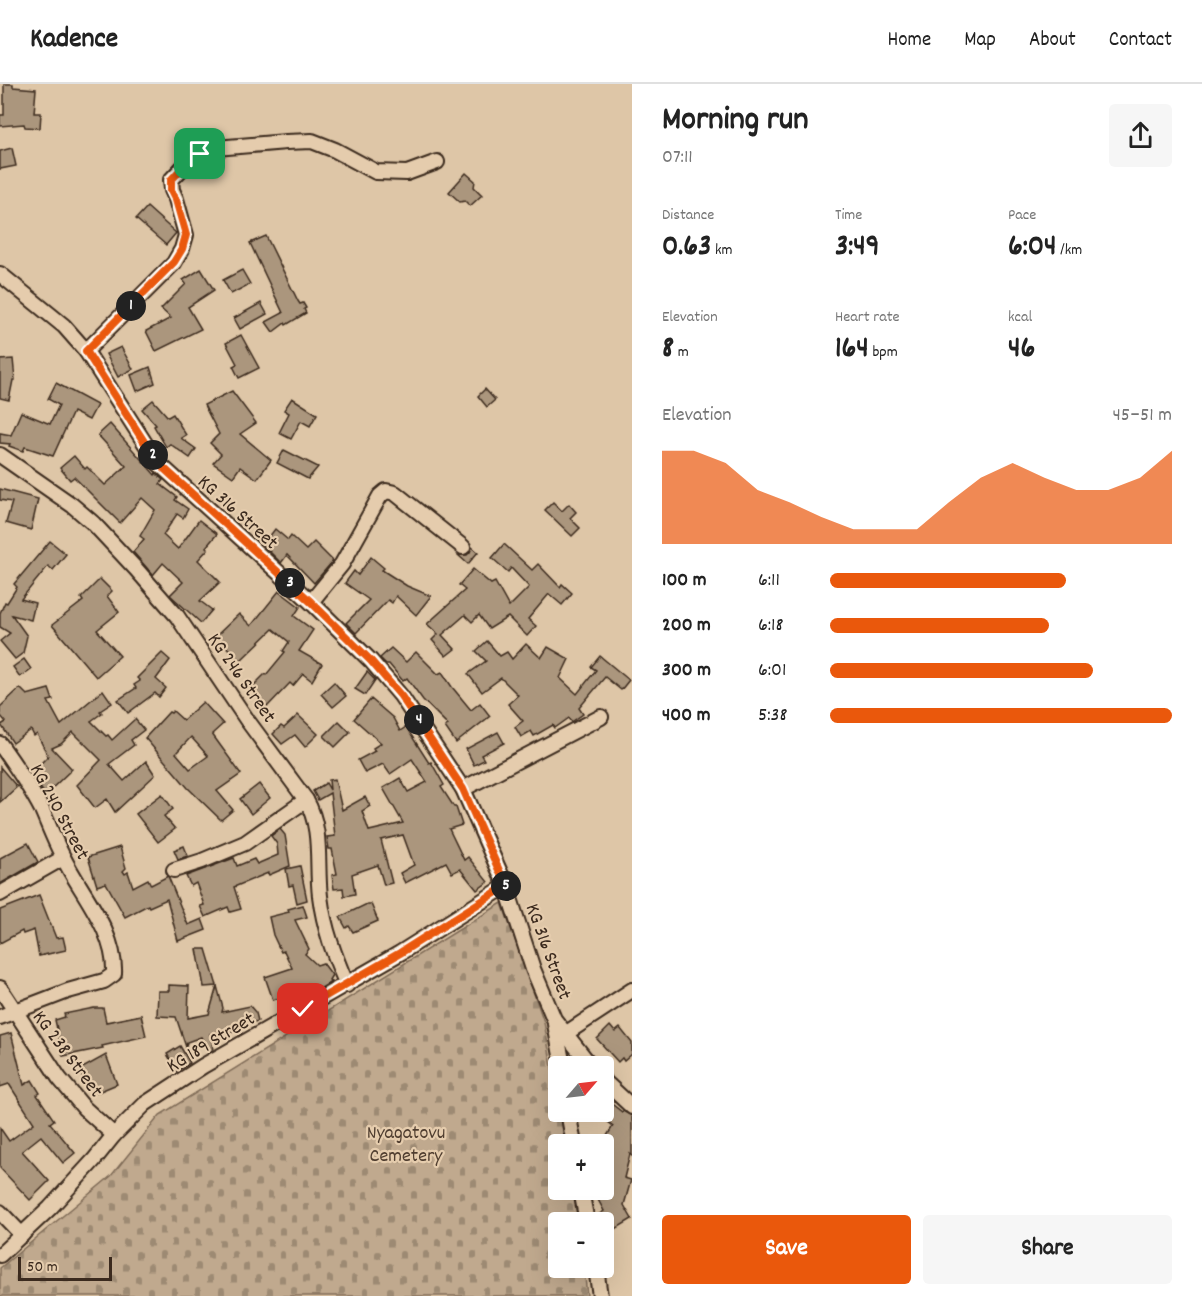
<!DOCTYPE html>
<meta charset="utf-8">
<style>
body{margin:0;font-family:Dekko,sans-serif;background:#f6f6f6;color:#222;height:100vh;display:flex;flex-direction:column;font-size:22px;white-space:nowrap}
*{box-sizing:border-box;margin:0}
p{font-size:20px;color:#767676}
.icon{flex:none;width:33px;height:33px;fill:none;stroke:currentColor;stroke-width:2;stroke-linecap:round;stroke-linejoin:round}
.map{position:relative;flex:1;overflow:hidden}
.details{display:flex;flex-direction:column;background:#fff;width:570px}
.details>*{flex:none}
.needle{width:39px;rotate:62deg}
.controls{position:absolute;left:548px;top:972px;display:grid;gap:12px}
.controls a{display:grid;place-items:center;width:66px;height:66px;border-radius:6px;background:#fff;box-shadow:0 6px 24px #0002;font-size:30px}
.scale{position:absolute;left:18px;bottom:15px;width:94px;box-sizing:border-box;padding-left:6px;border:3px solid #3b2a1e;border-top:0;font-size:16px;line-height:21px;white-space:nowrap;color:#3b2a1e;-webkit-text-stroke:4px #e5ccad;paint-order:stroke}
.pin{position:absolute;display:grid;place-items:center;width:51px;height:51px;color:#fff;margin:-26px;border-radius:12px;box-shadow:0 3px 9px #0006}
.km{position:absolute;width:30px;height:30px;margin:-15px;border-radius:50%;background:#222;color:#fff;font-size:16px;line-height:30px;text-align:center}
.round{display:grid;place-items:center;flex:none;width:63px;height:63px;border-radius:6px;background:#f6f6f6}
.head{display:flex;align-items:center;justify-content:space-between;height:102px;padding:0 30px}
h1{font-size:33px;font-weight:700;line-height:45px}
.metrics{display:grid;grid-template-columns:repeat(3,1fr);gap:9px;height:102px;padding:6px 30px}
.metrics div{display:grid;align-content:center}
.metrics b{font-size:30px;font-weight:700}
.metrics small{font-size:16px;font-weight:400}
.metrics p{font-size:16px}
.chart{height:168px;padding:12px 30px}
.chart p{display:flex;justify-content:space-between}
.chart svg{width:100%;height:108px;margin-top:6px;fill:#ea580c;opacity:.7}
.cta{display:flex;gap:12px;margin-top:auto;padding:12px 30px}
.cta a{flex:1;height:69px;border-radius:6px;background:#ea580c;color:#fff;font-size:24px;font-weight:700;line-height:69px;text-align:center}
.cta a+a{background:#f6f6f6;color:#222}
ul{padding:0 30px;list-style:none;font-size:20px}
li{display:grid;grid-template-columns:96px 72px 1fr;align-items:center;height:45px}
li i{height:15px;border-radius:8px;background:#ea580c}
header{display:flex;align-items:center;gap:36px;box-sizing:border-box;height:84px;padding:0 30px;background:#fff;border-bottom:2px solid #e0e0e0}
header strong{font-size:28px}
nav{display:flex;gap:33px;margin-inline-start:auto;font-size:21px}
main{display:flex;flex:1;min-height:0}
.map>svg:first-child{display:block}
.cemetery{fill:url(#cemetery-stones);stroke:#7e6a56;stroke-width:1.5}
.building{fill:#ab967d;stroke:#3b2a1e;stroke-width:1.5;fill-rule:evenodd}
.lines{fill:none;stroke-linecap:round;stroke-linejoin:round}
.street-casing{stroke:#3b2a1e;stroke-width:18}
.street{stroke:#e5ccad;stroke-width:14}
.route-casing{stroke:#fff;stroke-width:12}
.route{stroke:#ea580c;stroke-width:8}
.labels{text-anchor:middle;stroke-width:4.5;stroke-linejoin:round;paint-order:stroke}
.street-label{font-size:20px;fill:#3b2a1e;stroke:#e5ccad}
.park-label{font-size:20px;fill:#4f3d2f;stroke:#e5ccad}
</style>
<header>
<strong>Kadence</strong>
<nav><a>Home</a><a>Map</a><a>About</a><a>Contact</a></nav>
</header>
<main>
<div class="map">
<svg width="632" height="1212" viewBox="0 0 632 1212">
<defs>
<pattern id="cemetery-stones" width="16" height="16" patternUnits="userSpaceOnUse" patternTransform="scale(1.5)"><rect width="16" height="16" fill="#c0a98e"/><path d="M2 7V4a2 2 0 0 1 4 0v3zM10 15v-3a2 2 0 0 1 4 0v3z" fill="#9d8a73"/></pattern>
</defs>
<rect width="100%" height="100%" fill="#dec6a7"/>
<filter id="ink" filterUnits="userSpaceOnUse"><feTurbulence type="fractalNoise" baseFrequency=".0167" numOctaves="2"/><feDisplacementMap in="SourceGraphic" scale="12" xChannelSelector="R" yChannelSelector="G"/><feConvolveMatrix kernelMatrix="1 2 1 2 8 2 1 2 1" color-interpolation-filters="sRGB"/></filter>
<g filter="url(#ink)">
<polygon class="cemetery" points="502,819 544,938 558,1017 558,1028 560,1028 565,1060 558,1060 558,1106 573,1106 578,1138 558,1138 558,1184 584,1184 587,1212 0,1212 0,1184 111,1092 160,1031"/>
<g class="building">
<polygon points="4,0 13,0 13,3 36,5 34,29 41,29 40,44 25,43 24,40 0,42 0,31 4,31"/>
<polygon points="12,64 16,82 0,85 0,67"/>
<polygon points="466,89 475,97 474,103 482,111 470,122 465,117 460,118 449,108"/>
<polygon points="147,123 176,149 166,161 136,135"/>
<polygon points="266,152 298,217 300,220 303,219 306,224 304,225 306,229 286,241 285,239 273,248 266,238 283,229 250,159"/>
<polygon points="201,185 214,206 188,223 201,245 156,267 146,247 171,234 161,225 186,200 183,196"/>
<polygon points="242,186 250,200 231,210 223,196"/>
<polygon points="261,219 267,230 240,245 234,234"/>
<polygon points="241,251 259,284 239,294 233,282 237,280 226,259"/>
<polygon points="121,263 133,285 118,293 106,270"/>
<polygon points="13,275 15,296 13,296 9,316 0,314 0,276"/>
<polygon points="150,283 155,299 137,307 131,291"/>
<polygon points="56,299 97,321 89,336 73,328 53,372 25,363 23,367 9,362 10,360 0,359 0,349 11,351 21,328 50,340 59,321 48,315"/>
<polygon points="485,305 495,316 487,323 478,312"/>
<polygon points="232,307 256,339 240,350 271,376 257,395 240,383 233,393 213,379 221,370 210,359 219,350 204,321"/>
<polygon points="292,314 317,330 310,342 301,337 291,355 279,349 289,329 284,326"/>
<polygon points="153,316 168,333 173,330 186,351 181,354 196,365 190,374 170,360 166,363 154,342 156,341 142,325"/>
<polygon points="110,340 155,391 156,389 163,396 160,400 177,413 175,416 188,425 183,434 177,430 163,451 178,465 199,436 217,450 206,463 208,465 198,476 220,498 200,517 212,526 201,539 170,511 183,498 163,479 153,491 133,468 144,455 140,452 155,426 142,414 120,439 74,393 70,396 60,384 74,372 85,385 87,383 105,401 126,382 98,351"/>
<polygon points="284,366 318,383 308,395 277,379"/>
<polygon points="0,405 38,415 31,446 6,439 12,418 0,416"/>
<polygon points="553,418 562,427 569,420 576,428 570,434 580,444 572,452 545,426"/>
<polygon points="275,445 288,456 291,452 306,466 314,458 333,477 314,499 287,471 281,479 263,461"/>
<polygon points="50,457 66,470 53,486 48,482 21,515 35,519 31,536 12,531 27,552 23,569 15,575 0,557 10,549 0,543 0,529 5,518 7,519 17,503 14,500"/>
<polygon points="504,460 532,486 538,480 560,503 562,500 572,509 562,521 549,510 528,535 536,542 527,552 508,533 489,545 479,531 472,538 465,531 442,551 455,565 446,572 432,556 438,550 427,540 465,506 459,501 473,485 491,500 495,498 509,523 529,503 511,484 508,488 492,474"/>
<polygon points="472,463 478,468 468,480 458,471 467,471 470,468"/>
<polygon points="371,473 384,484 382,486 407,502 431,512 416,531 396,512 392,519 388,516 356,549 346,539 369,516 345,499 354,487 358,491"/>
<polygon points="100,495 112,507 107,512 119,528 97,546 120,572 96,593 52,541 83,517 81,514"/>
<polygon points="279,507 300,523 294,532 313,546 299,567 322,580 312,597 303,590 293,602 290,599 267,623 249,606 265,590 266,591 285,568 283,567 289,558 273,545 240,577 216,552 239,530 251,542"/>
<polygon points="487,557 500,572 507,568 512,575 526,560 541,574 548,563 569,575 560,594 577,610 596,586 591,583 600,572 629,596 621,606 605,593 579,624 583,630 573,637 572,638 569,634 555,644 553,641 534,652 531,647 521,653 515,643 523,637 508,620 518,611 501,594 482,608 468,590 486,577 476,567"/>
<polygon points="391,564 406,578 416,568 438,590 442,588 452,603 471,626 480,619 490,632 456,659 445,643 448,641 423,616 407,594 403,597 389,580 386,580 380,574"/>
<polygon points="162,569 170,576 156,595 166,604 159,613 155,609 128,629 118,616 136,604 134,601 140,597 137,594"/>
<polygon points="24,575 31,585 20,593 13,583"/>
<polygon points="367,588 375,596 365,611 355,605"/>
<polygon points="334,598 346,612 333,623 321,610"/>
<polygon points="20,604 27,611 49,605 53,616 48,617 61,641 103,606 112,619 100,627 102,629 91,637 106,652 108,651 112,656 135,635 144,646 131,656 134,661 109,680 124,697 146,677 155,691 115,728 107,715 95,724 77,701 101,676 73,648 61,660 52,664 72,685 45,711 31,689 48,672 37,650 34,652 31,646 13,659 1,641 6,638 0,631 0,623"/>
<polygon points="371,615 393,634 400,647 406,643 429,679 431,678 444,701 441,703 454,723 456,723 462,741 449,745 464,776 468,773 488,798 477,806 460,785 452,789 446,778 405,799 400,789 414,781 403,751 381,756 392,799 384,801 378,781 352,790 355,810 344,812 343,804 334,805 332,791 337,790 332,765 329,765 327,753 335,752 330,709 318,716 313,707 326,699 330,706 329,696 335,695 342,726 365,713 370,722 362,727 369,747 403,739 383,704 400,694 408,708 427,698 412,675 390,690 383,680 365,689 358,676 375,667 373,664 381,659 354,635"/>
<path d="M203,618l20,22 -11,10 29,40 -24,17 16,19 -12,10 -33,-32 -43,-50 24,-26 2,1 2,-2 10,9zM191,653l17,19 -18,13 -14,-16z"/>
<polygon points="298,631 318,650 305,663 295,651 282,660 273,650 281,642 284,644"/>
<polygon points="339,637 350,648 335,663 324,652"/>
<polygon points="498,648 504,659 481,671 484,676 474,681 466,665"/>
<polygon points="0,683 17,703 0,718"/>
<polygon points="259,700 270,714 251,730 240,715"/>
<polygon points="162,710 173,725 164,732 175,745 158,758 136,730"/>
<polygon points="280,745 285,751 290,782 269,791 268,789 234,803 241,825 230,828 228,823 205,833 200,822 204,821 196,799 191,802 186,792 234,774 237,782 254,775 257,780 278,771 277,760 271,752"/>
<polygon points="28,759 38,778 0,800 0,774"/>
<polygon points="184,762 188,772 178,775 174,766"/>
<polygon points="120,763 126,784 123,787 125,790 128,788 133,803 148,795 151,801 168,792 188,841 202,835 206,846 178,857 167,815 149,823 148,821 125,833 106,799 97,802 88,773"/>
<polygon points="300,782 307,816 297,819 293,801 289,802 286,785"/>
<polygon points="39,811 56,854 63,853 66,866 39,872 34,846 23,850 22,847 0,859 0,826"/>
<polygon points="367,820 371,820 378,837 353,848 349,842 346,844 340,833"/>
<polygon points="303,821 307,833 295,836 309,865 305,870 317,881 323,879 332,891 329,896 331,898 315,908 312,903 290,910 292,913 280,917 279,914 273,916 265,893 292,884 284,867 281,868 273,851 269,833 289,828 288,825"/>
<polygon points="197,865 206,865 217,902 204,903"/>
<polygon points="169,901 189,902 188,934 209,930 217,902 223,924 222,928 250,922 256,929 258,937 232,944 233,948 210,950 213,966 209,968 201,953 187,958 186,963 176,933 157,932 158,907 169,907"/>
<polygon points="94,924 103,924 106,938 141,931 146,952 102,962 103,964 63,972 55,936 65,933 64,930"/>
<polygon points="610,942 615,948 620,944 632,959 632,970 624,977 622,974 618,978 597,955"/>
<polygon points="11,949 24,1001 32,996 40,1009 37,1011 54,1036 50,1039 75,1069 63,1079 41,1052 22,1067 49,1097 30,1116 0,1084 0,1044 9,1057 34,1039 9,1000 0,1003 0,952"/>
<polygon points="180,962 190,979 177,987 167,970"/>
<polygon points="106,971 117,1000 98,1008 91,1008 79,986"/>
<polygon points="603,1013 622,1028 623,1027 632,1032 632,1072 630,1070 624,1094 631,1096 624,1121 632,1135 609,1149 598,1131 604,1127 593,1106 603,1106 603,1096 611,1061 604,1057 613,1042 603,1034"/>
</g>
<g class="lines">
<defs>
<g id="street">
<polyline points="0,190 64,242 86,267 157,378 311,518 371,577 401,612 463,705 506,802 533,885 554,935 591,982"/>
<polyline points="86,267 174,179 182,165 186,151 176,115 172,106 171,96 185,81 200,70 216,64 286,58 312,57 335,66 376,88 407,89 437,78"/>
<path d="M0,371l72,50 21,18 43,46 41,47 70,104 59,80c17,29 10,64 14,96 4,32 14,59 27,89"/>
<polyline points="311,518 342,480 380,412 386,407 395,409 463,463"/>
<path d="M0,660c15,21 30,43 42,66 7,16 13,32 21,47 18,37 53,74 51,117l-10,7 -36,10 -68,26"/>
<polyline points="463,705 601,633"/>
<polyline points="174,786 202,777 245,759 306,716"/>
<polyline points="0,810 63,774"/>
<polyline points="0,904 59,994 84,1024 114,1051"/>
<polyline points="555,940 563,982"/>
<polyline points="565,950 632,906"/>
<polyline points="603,996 632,1023"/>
<polyline points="568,1028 574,1060"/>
<polyline points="581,1106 587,1138"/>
<polyline points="0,1128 22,1151"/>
<polyline points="0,1171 50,1124 94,1076 114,1051 145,1020 203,982 400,869 506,802"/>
<polyline points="596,1184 600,1212"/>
</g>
</defs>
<use href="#street" class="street-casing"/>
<use href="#street" class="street"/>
</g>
</g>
<g class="lines" filter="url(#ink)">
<defs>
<polyline id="route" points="200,70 185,81 171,96 171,106 176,116 186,151 182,165 174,178 86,267 157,378 311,518 371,577 401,612 463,705 506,802 400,869 303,925"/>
</defs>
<use href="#route" class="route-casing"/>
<use href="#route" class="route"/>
</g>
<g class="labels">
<g class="street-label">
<text transform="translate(239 427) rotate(42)" y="7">KG 316 Street</text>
<text transform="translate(243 593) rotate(55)" y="7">KG 246 Street</text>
<text transform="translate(61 727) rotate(62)" y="7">KG 240 Street</text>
<text transform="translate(550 867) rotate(70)" y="7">KG 316 Street</text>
<text transform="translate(210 957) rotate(-31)" y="7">KG 189 Street</text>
<text transform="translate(69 969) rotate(53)" y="7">KG 238 Street</text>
</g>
<g class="park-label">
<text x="406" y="1054">Nyagatovu<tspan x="406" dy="23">Cemetery</tspan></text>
</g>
</g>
</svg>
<div class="controls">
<a><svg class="needle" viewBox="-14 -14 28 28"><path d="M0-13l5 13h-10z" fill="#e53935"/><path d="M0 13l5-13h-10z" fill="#767676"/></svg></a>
<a>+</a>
<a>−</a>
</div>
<div class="scale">50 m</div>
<div class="pin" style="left:200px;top:70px;background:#1e9e55"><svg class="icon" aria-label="arrive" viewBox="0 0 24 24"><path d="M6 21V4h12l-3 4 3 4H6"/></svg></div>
<div class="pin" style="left:303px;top:925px;background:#d93025"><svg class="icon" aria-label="check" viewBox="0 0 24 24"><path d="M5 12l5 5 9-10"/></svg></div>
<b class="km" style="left:131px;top:222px">1</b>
<b class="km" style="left:153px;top:371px">2</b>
<b class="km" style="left:290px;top:499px">3</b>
<b class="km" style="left:419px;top:636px">4</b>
<b class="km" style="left:506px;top:802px">5</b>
</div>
<section class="details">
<div class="head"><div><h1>Morning run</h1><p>07:11</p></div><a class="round"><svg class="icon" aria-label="share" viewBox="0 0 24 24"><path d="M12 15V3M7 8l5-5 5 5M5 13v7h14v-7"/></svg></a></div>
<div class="metrics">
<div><p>Distance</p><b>0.63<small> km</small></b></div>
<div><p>Time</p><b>3:49</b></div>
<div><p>Pace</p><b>6:04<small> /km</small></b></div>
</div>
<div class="metrics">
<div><p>Elevation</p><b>8<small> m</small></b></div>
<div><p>Heart rate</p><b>164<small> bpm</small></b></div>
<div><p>kcal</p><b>46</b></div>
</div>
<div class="chart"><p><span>Elevation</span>45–51 m</p>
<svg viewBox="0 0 160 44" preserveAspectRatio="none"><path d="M0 44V6L10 6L20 11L30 22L40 27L50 33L60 38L70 38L80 38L90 27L100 17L110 11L120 17L130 22L140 22L150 17L160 6V44z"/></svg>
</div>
<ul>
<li><b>100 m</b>6:11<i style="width:69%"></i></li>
<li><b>200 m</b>6:18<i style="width:64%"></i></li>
<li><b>300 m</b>6:01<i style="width:77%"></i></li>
<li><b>400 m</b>5:38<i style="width:100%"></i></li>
</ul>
<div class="cta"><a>Save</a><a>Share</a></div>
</section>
</main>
